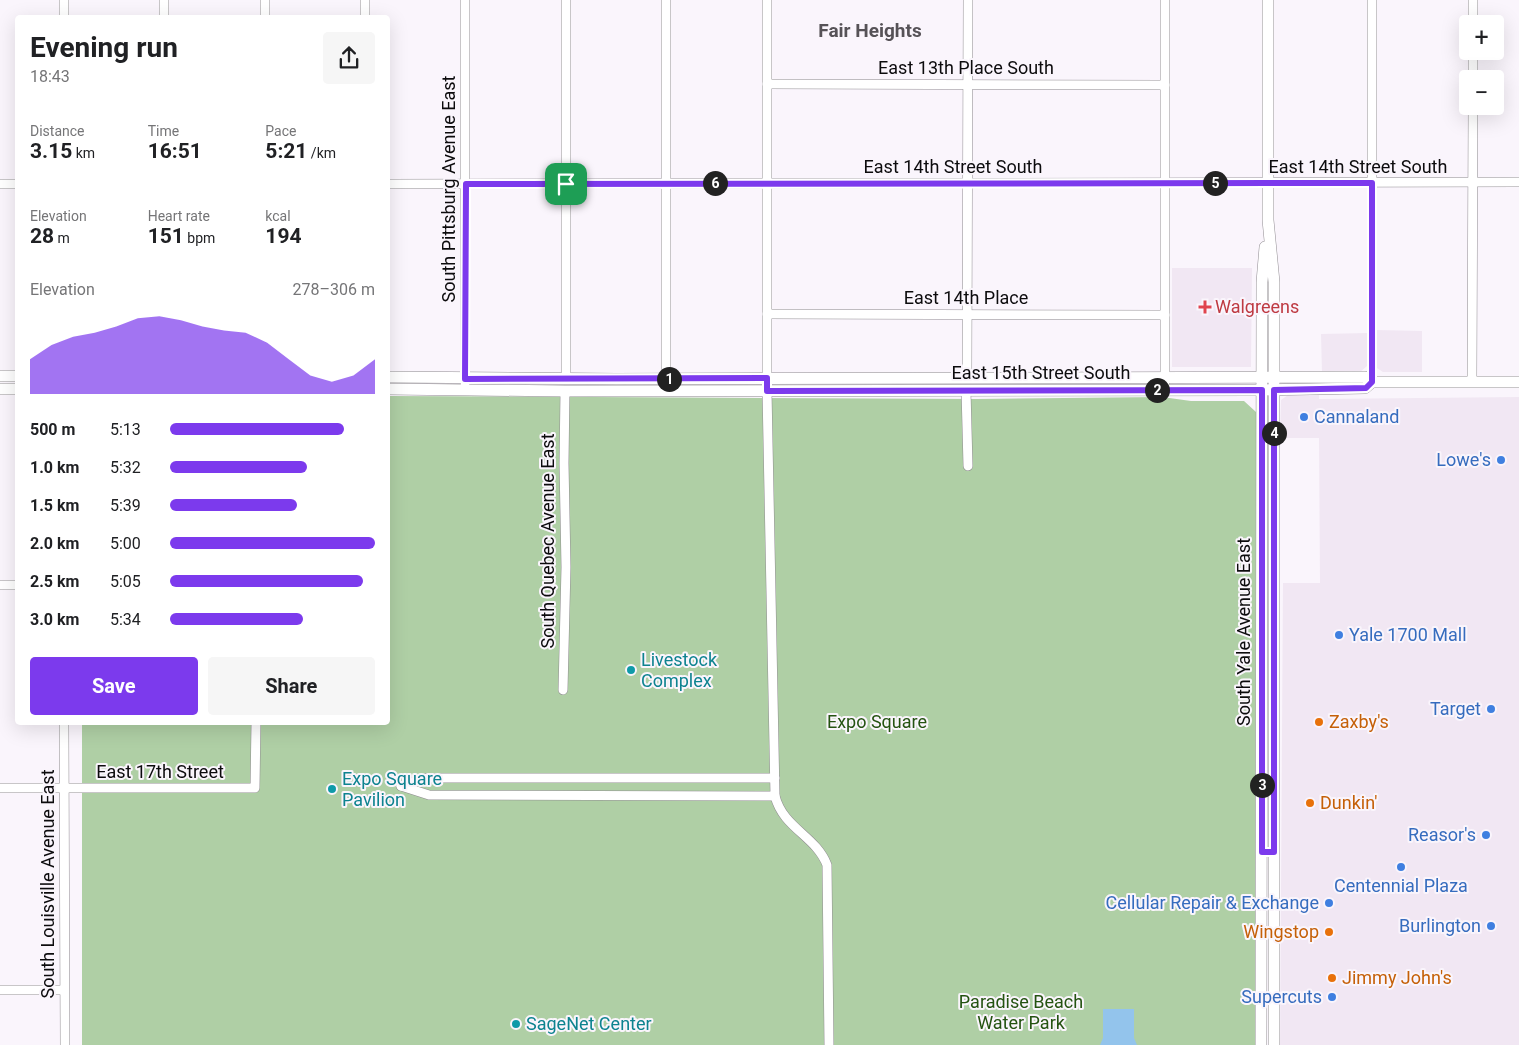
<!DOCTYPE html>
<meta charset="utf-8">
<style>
body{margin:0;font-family:Roboto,sans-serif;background:#f6f6f6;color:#202124;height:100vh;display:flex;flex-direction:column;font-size:19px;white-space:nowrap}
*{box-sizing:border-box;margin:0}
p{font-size:16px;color:#757577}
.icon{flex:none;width:28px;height:28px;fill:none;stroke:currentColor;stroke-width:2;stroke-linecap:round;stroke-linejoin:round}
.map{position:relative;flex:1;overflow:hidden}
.sheet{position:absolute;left:15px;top:15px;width:375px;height:710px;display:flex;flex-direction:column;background:#fff;border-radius:5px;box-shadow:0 5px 20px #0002}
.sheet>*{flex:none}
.controls{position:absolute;left:1459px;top:15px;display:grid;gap:10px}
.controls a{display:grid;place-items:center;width:45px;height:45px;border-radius:5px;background:#fff;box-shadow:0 5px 20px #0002;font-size:25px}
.pin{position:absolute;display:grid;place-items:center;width:42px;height:42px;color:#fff;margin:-21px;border-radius:10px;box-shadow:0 2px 8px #0006}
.km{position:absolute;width:25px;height:25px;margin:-12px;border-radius:50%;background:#222;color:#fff;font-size:14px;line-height:25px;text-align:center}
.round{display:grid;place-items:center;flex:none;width:52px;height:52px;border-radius:5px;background:#f6f6f6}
.overview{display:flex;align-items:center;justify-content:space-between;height:85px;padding:0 15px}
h1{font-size:28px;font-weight:700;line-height:38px}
.metrics{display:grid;grid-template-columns:repeat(3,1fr);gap:8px;height:85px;padding:5px 15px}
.metrics div{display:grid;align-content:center}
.metrics b{font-size:21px;font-weight:700}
.metrics small{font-size:14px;font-weight:400}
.metrics p{font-size:14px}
.chart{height:140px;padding:10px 15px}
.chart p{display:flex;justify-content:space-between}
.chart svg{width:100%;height:90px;margin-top:5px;fill:#7c3aed;opacity:.7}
.primary-button{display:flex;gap:10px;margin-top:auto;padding:10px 15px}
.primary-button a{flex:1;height:58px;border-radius:5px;background:#7c3aed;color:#fff;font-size:20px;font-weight:700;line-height:58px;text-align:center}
.primary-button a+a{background:#f6f6f6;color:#202124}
ul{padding:0 15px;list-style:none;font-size:16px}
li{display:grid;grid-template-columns:80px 60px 1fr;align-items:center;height:38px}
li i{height:12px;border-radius:6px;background:#7c3aed}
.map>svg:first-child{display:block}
.built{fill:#f1e7f3}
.green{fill:#afcfa5}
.water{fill:#93c4ec}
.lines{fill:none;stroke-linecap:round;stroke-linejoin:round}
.minor-casing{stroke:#908c91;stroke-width:10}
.major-casing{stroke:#908c91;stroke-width:12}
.minor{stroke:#fff;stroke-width:9}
.major{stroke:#fff;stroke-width:11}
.route-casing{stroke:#fff;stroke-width:10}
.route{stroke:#7c3aed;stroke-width:6}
.health-dot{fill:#e0444e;stroke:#faf5fc;stroke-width:2}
.shop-dot{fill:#3f7fe0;stroke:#faf5fc;stroke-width:2}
.culture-dot{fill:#0f9aa8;stroke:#faf5fc;stroke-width:2}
.food-dot{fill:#e8710a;stroke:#faf5fc;stroke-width:2}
.labels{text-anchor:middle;stroke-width:4;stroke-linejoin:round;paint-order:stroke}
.street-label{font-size:18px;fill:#0c0b0d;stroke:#faf5fc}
.health-label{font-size:18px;fill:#be3a42;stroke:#faf5fc;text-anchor:start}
.shop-label{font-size:18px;fill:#366cbe;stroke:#faf5fc;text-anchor:end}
.culture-label{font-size:18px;fill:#0d838f;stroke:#faf5fc;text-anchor:start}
.park-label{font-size:18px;fill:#245311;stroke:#faf5fc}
.food-label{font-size:18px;fill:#c56008;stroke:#faf5fc;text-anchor:start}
.neighbourhood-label{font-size:19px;font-weight:bold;fill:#565257;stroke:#faf5fc}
</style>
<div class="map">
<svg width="1519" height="1045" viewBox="0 0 1519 1045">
<rect width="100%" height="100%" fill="#faf5fc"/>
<g class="built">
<polygon points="1172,268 1252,268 1251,367 1172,367"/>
<polygon points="1376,330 1422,331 1422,372 1383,372 1377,368"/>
<polygon points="1368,333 1367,366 1360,372 1322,373 1321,334"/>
<polygon points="1288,395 1319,395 1319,399 1519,397 1519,1045 1280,1045 1283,583 1320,583 1319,438 1280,438 1281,400"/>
</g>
<polygon class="green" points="388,396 977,399 1162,397 1191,401 1244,401 1256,412 1255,1045 82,1045 82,723 388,722"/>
<polygon class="water" points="1103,1009 1134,1009 1134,1038 1137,1045 1100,1045 1103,1038"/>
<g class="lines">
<defs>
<g id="minor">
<polyline points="164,0 164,18"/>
<polyline points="1372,0 1372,382"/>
<polyline points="64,18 64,0"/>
<polyline points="265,18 265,0"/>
<polyline points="365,18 365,0"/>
<polyline points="1473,24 1473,0"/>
<polyline points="1473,79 1473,51"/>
<polyline points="767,84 1165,85"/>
<polyline points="0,184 18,184"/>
<polyline points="388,184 1519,182"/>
<polyline points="767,314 1165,315"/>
<polyline points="767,378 767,0"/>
<polyline points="967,378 968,0"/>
<polyline points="566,379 566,0"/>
<polyline points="1165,382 1165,0"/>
<polyline points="1472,382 1473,106"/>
<polyline points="465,383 465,0"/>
<polyline points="966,390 968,466"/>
<polyline points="666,391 666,0"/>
<path d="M767,391l8,405c8,32 41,40 52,69l2,180"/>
<polyline points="0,585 18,585"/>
<polyline points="563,690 566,567 564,463 565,391"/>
<polyline points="64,722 65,1045"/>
<polyline points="401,786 429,795 775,796"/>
<polyline points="401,786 427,778 775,778"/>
<polyline points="0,788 255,788 256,722"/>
<polyline points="0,990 64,990"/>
</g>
<g id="major">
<polyline points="1268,0 1268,220 1274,282 1274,1045"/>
<polyline points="0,376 18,376"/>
<polyline points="388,377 616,379 1365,377 1372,382 1519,382"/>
<polyline points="0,389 18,389"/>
<polyline points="388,389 565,391 1262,390 1365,388 1372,382"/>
<polyline points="1261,1045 1262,282 1265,247"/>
</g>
</defs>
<use href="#minor" class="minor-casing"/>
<use href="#major" class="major-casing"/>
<use href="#minor" class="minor"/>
<use href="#major" class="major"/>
</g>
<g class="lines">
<defs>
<polygon id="route" points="1372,183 1372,382 1366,388 1274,390 1274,852 1262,852 1262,390 767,391 767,378 465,379 466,184"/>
</defs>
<use href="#route" class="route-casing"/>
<use href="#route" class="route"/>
</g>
<path class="health-dot" d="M1202.5 299.5h5v5h5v5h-5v5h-5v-5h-5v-5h5z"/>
<g class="shop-dot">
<circle cx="1304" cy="417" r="5"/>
<circle cx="1501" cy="460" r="5"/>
<circle cx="1339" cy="635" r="5"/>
<circle cx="1491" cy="709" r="5"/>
<circle cx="1486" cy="835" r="5"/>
<circle cx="1401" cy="867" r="5"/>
<circle cx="1329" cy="903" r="5"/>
<circle cx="1491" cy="926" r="5"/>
<circle cx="1332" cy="997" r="5"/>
</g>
<g class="culture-dot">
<circle cx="631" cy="670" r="5"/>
<circle cx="332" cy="789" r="5"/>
<circle cx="516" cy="1024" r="5"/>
</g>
<g class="food-dot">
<circle cx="1319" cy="722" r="5"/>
<circle cx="1310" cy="803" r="5"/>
<circle cx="1329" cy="932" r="5"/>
<circle cx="1332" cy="978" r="5"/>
</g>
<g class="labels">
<g class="street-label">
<text x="966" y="74">East 13th Place South</text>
<text x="953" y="173">East 14th Street South</text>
<text x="1358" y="173">East 14th Street South</text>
<text transform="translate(449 189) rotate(-90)" y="6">South Pittsburg Avenue East</text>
<text x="966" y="304">East 14th Place</text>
<text x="1041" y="379">East 15th Street South</text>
<text transform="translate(548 541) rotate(-90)" y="6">South Quebec Avenue East</text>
<text transform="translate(1244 632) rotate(-90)" y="6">South Yale Avenue East</text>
<text x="160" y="778">East 17th Street</text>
<text transform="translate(48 884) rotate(-90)" y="6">South Louisville Avenue East</text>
</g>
<g class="health-label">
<text x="1215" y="313">Walgreens</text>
</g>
<g class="shop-label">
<text x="1314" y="423" text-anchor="start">Cannaland</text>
<text x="1491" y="466">Lowe's</text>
<text x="1349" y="641" text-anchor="start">Yale 1700 Mall</text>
<text x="1481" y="715">Target</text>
<text x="1476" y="841">Reasor's</text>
<text x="1401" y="892" text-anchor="middle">Centennial Plaza</text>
<text x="1319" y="909">Cellular Repair &amp; Exchange</text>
<text x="1481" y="932">Burlington</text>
<text x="1322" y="1003">Supercuts</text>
</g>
<g class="culture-label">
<text x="641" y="666">Livestock<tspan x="641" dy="21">Complex</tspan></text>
<text x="342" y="785">Expo Square<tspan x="342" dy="21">Pavilion</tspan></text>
<text x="526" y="1030">SageNet Center</text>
</g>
<g class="park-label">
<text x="877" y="728">Expo Square</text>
<text x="1021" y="1008">Paradise Beach<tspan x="1021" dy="21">Water Park</tspan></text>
</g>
<g class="food-label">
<text x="1329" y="728">Zaxby's</text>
<text x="1320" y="809">Dunkin'</text>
<text x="1319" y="938" text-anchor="end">Wingstop</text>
<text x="1342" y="984">Jimmy John's</text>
</g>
<g class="neighbourhood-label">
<text x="870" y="37">Fair Heights</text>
</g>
</g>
</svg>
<div class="controls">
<a>+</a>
<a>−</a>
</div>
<div class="pin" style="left:566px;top:184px;background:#1e9e55"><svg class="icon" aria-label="arrive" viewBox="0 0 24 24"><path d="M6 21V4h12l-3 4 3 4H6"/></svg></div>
<b class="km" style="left:669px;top:379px">1</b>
<b class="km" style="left:1157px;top:390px">2</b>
<b class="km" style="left:1262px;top:785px">3</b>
<b class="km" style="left:1274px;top:433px">4</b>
<b class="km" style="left:1215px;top:183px">5</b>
<b class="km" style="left:715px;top:183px">6</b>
<section class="sheet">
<div class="overview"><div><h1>Evening run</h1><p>18:43</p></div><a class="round"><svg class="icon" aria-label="share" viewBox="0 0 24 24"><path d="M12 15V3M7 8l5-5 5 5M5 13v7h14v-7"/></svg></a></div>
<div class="metrics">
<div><p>Distance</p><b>3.15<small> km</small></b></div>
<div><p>Time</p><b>16:51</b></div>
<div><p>Pace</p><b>5:21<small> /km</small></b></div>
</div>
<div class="metrics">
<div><p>Elevation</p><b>28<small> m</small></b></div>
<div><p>Heart rate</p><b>151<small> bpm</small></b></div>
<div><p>kcal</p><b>194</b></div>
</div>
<div class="chart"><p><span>Elevation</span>278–306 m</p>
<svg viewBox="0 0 160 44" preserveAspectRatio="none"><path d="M0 44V27L10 20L20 16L30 14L40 11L50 7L60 6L70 8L80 11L90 13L100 14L110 19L120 27L130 35L140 38L150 35L160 27V44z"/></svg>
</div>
<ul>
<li><b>500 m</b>5:13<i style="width:85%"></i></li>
<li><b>1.0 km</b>5:32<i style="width:67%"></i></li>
<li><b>1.5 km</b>5:39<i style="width:62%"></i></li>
<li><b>2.0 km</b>5:00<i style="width:100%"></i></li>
<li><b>2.5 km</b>5:05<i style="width:94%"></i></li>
<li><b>3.0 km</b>5:34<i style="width:65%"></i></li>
</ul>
<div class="primary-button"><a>Save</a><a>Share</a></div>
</section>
</div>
